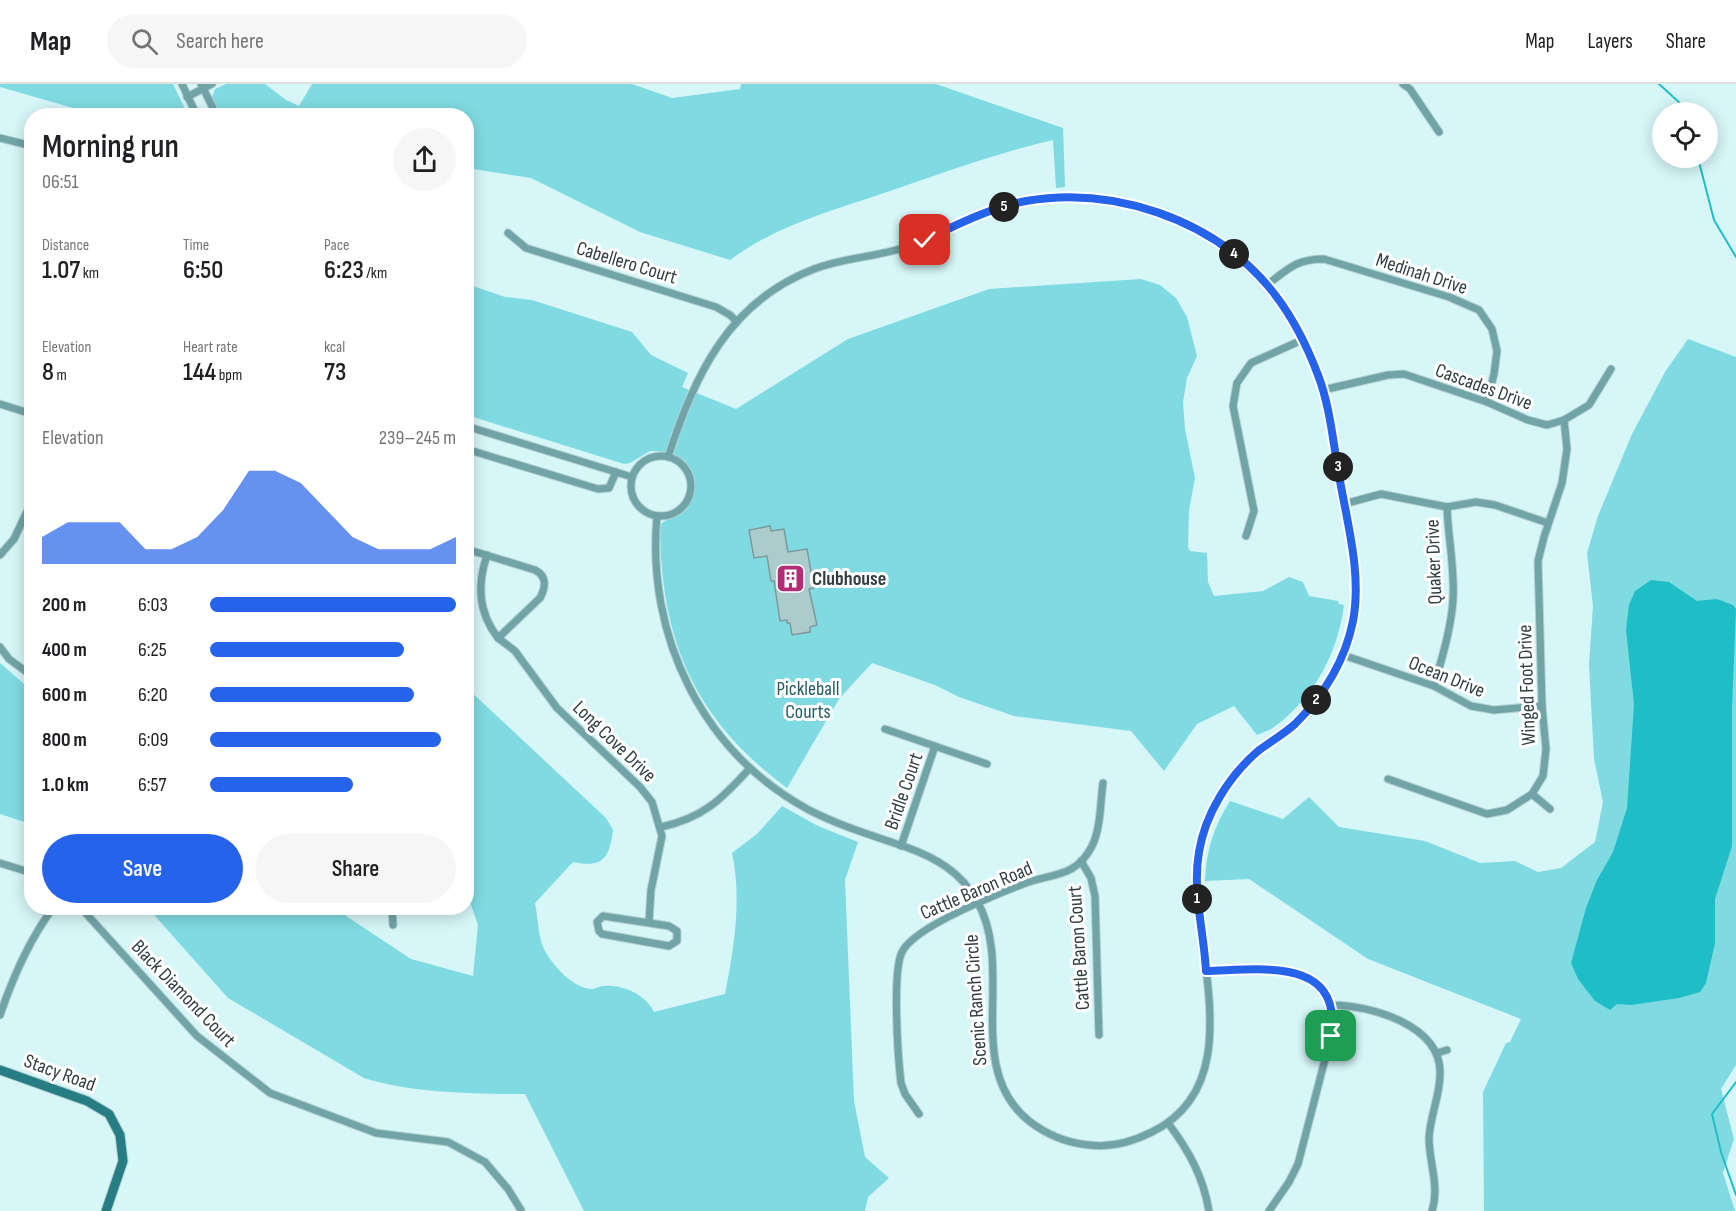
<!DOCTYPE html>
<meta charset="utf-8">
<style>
body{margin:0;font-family:"Sofia Sans Condensed",sans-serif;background:#f6f6f6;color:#202124;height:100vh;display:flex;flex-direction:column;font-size:22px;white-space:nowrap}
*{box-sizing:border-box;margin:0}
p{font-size:20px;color:#757577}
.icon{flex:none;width:33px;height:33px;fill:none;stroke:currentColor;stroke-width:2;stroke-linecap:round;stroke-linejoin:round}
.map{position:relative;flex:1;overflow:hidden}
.drawer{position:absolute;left:24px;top:24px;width:450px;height:807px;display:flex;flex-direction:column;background:#fff;border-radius:24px;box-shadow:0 3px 15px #0003}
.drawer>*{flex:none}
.controls{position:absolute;left:1652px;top:18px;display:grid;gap:12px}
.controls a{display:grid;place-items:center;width:66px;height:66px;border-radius:50%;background:#fff;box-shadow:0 3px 15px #0003;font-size:30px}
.pin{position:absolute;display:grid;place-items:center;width:51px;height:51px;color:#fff;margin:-26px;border-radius:12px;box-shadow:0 3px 9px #0006}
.km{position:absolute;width:30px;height:30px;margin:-15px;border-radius:50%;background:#222;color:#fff;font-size:16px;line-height:30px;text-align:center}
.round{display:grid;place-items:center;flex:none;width:63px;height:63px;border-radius:32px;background:#f6f6f6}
.summary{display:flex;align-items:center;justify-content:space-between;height:102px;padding:0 18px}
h1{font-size:33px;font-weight:600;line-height:45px}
.metrics{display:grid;grid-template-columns:repeat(3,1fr);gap:9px;height:102px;padding:6px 18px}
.metrics div{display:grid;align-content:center}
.metrics b{font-size:26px;font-weight:600}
.metrics small{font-size:16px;font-weight:400}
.metrics p{font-size:16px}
.chart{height:168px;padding:12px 18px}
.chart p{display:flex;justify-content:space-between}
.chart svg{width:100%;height:108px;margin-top:6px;fill:#2563eb;opacity:.7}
.cta{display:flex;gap:12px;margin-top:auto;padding:12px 18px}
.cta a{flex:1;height:69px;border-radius:36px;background:#2563eb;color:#fff;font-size:24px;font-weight:600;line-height:69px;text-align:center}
.cta a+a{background:#f6f6f6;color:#202124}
ul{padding:0 18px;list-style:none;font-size:20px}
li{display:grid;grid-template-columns:96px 72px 1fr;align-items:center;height:45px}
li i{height:15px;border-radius:8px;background:#2563eb}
header{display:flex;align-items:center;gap:36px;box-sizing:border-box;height:84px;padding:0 30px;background:#fff;border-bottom:2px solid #e0e0e0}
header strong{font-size:28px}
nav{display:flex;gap:33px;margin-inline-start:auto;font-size:21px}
.search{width:420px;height:54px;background:#f6f6f6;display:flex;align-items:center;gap:15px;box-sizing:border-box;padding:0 21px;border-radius:33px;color:#757577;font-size:22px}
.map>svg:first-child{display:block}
.green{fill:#7fdbe1}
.water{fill:#1fbec7}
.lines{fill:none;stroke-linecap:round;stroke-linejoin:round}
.stream{stroke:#1fbec7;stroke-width:2}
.building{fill:#accbcd;stroke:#7b999a;stroke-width:1.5}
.street-casing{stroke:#b5d1d3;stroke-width:9}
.secondary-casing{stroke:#b5d1d3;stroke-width:11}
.street{stroke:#71a4a7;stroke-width:7}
.secondary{stroke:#267e84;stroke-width:9}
.route-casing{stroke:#fff;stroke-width:12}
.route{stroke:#2563eb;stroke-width:8}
.labels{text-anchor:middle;stroke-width:6;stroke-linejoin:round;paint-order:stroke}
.street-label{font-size:20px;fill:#323f40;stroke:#fff}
.poi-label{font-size:20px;font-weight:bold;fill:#323f40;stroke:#fff;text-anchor:start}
.park-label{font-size:20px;fill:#235d61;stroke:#fff}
</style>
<header>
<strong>Map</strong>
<div class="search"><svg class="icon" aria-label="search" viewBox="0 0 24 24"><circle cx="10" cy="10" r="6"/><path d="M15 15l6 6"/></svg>Search here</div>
<nav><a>Map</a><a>Layers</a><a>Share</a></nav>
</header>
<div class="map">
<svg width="1736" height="1127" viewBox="0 0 1736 1127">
<rect width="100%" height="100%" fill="#d6f6f8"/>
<g class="green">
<polygon points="0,0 173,0 188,31 98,31 0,3"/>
<path d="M226,0h39l21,16 13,6 13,-22h320l40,14 68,-9 1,-5h195l127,44 2,59 -9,1 -3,-48c-57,13 -113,34 -169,53 -55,19 -107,32 -154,67l-90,-28 -109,-54 -64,-10 -1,-52 -245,-1 -9,-18 3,-8z"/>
<path d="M1141,195l19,6 16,13 11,19 10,39 -10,22 -4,24 2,27 10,49 -6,32 -1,38 2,3 17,2 1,29 6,14 49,-5 26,-14 14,5 6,14 29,5 1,3 5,1c-6,48 -30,93 -70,122 -5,4 -12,5 -17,8l-23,-29 -37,18 -33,47 -33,-40 -117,-15 -55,-19 -24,-12 -63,-22 -33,36 -52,89c-92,-68 -126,-147 -127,-260l2,-5c9,-7 19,-7 26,-18 11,-15 6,-40 -11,-49 -8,-4 -19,-5 -27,-5l-20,12 -6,1 -157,-49v-131l38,13 27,3 100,32 19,23 37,18 -6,14 54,22 112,-70 141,-50z"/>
<path d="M1688,255l48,18v708l-15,24 13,50 -11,34 12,38h-251l-1,-119 23,-49 4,-1 11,-23 -153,-60 -119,-80 -44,2c1,-30 9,-55 25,-80l53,18 26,-22 30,30 86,14 55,22 35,-2 23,11 23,-4 34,-26 8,-40 -9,-43 -5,-95 4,-58 -6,-53 11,-37 34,-82 33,-62z"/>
<polygon points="0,579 31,606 31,740 0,730"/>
<path d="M467,604l139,130 7,12c-4,29 -10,38 -40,32l-38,41c3,14 3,34 9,46 9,17 30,41 50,40 3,-1 6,-3 9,-3 20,-2 43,9 51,26l71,-18c9,-45 17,-96 7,-141l25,-19 25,-28 36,20 40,16 -13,38 9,221 11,56 24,21 -21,19 -3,14h-281l-59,-117c-49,0 -114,-1 -161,-16l-136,-80 -80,-90h186l77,51 62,17 5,-51 -12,-34z"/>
</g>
<polygon class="water" points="1651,496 1669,498 1697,517 1717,515 1733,521 1736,525 1732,624 1732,762 1715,815 1715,859 1706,899 1700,908 1679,914 1631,921 1617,920 1610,926 1595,917 1578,895 1571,879 1586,824 1597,796 1613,768 1627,724 1634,620 1626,546 1629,521 1635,507"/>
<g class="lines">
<g class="stream">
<polyline points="1659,0 1681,20 1684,28"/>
<polyline points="1698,74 1714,136 1736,173"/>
<polyline points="1736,998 1712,1030 1721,1068 1736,1111"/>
</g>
</g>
<polygon class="building" points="770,442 771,447 784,445 788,468 807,465 814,504 809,505 817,541 810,543 810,548 792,551 790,539 787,539 787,536 780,537 774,497 771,497 767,472 754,474 749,446"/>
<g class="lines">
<defs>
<g id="street">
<polyline points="182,0 197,32"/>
<polyline points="201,0 217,32"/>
<polyline points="1403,0 1410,5 1439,48"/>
<polyline points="187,13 212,0"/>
<polyline points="0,54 32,62"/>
<polyline points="508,149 526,164 716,223 730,231 737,238"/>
<path d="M1267,201c21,-16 29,-26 57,-26l125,38 30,13 13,19 5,22 -3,23 -7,28"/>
<polyline points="1323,306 1388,291 1404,290 1487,318 1528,336 1547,341 1564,336 1589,321 1611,285"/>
<polyline points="0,320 32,330"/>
<polyline points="466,342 632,393"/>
<polyline points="466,365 598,405 609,404 616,388"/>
<circle cx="661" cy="402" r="30"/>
<polyline points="1344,420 1381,410 1447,423 1476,418 1495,421 1548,439"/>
<path d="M657,432c-11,120 45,236 152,294 31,16 65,26 97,37 30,11 55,25 71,54 39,68 -15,166 52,220 18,14 38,22 60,24 22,3 43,-3 63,-13 111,-55 23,-210 52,-301 10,-28 27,-56 50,-75 13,-12 28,-20 41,-32 21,-21 40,-47 50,-75 19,-51 6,-103 -2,-154 -7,-38 -11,-78 -23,-115 -41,-120 -156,-197 -283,-180 -26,3 -51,11 -75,22 -19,9 -38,20 -59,26 -29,9 -60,10 -89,21 -86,33 -119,106 -146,188"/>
<polyline points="1246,452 1254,427 1233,322 1237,299 1251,279 1302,256"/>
<path d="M466,465l69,21c12,6 11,17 5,28l-42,40 17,13 42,57 83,79 12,15 10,34 -11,54 -2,32"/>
<polyline points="0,471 14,455 32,417"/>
<path d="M487,471c-10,30 -9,57 11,83"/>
<polyline points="0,563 9,575 32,592"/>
<polyline points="1343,571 1434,602 1471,622 1494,626 1542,622"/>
<path d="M1434,602c8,-28 17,-57 19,-86 2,-32 -5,-62 -6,-93"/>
<polyline points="885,645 987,680"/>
<polyline points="1388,695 1487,730 1507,726 1532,710 1543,692 1546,665 1542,622 1538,477 1544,453 1562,399 1567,365 1564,336"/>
<polyline points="1532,710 1550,725"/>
<path d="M661,743c42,-9 61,-28 89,-59"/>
<polyline points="901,762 935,662"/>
<polyline points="1081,777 1091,794 1095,812 1099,951"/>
<polyline points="0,779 32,789"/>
<polyline points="81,824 197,952 270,1009 376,1049 448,1058 485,1078 508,1105 521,1126"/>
<polyline points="392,824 393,841"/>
<polygon points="603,832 669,842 677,847 677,857 669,862 602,850 599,847 597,838"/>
<path d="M1206,887c52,-1 137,-16 125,65l-33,128 -9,18 -20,29"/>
<path d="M1331,921c39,0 111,20 109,69 0,22 -10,42 -11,64 0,25 11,48 3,73"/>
<path d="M0,931c13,-38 29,-75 53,-107"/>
<polyline points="1437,969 1447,966"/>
<path d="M919,1030l-14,-20 -4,-11c-3,-25 -9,-111 1,-131 12,-25 93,-57 121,-68 29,-11 53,-6 69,-38 9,-18 8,-42 11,-63"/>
<path d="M1168,1039c21,28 35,53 41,88"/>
</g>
<polyline id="secondary" points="0,986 87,1017 109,1030 120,1051 123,1077 106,1127"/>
</defs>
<use href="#street" class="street-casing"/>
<use href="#secondary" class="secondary-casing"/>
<use href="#street" class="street"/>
<use href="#secondary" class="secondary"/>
</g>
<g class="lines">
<defs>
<path id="route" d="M925,156c33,-16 65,-32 101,-39 86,-15 184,17 242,85 22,26 38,57 50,89 12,31 15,67 21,100 8,48 23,98 14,146 -8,40 -30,75 -58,103 -11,10 -25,18 -37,27 -29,25 -53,63 -59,101 -7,40 5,79 7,119 52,-1 137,-16 125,65"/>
</defs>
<use href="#route" class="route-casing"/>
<use href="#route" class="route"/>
</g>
<defs>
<symbol id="building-square" viewBox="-11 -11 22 22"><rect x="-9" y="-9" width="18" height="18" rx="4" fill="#b12e77" stroke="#fff"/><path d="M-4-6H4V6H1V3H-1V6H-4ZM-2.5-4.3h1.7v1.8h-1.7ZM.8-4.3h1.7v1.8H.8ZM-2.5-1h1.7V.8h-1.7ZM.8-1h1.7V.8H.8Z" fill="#fff"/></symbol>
</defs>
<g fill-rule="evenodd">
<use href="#building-square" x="774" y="478" width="33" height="33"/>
</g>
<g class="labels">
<g class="street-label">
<text transform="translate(627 178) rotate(17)" y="7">Cabellero Court</text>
<text transform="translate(1422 189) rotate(18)" y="7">Medinah Drive</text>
<text transform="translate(1484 302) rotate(20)" y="7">Cascades Drive</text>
<text transform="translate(1433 478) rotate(-92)" y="7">Quaker Drive</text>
<text transform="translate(1447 592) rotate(22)" y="7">Ocean Drive</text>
<text transform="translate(1526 601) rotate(-92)" y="7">Winged Foot Drive</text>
<text transform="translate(615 657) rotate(44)" y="7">Long Cove Drive</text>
<text transform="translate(903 707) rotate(-71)" y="7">Bridle Court</text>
<text transform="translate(976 806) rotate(-23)" y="7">Cattle Baron Road</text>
<text transform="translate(1078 864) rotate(-94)" y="7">Cattle Baron Court</text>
<text transform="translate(184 909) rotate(46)" y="7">Black Diamond Court</text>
<text transform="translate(975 916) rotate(-94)" y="7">Scenic Ranch Circle</text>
<text transform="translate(60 988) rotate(20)" y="7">Stacy Road</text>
</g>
<g class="poi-label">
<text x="812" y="501">Clubhouse</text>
</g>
<g class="park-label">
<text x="808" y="611">Pickleball<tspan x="808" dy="23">Courts</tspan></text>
</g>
</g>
</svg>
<div class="controls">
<a><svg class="icon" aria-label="locate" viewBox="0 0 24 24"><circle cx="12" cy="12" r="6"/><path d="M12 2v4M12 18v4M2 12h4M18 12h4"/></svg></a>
</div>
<div class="pin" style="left:1331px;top:952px;background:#1e9e55"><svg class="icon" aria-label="arrive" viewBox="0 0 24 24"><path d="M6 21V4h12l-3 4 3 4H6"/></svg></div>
<div class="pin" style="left:925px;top:156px;background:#d93025"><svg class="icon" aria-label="check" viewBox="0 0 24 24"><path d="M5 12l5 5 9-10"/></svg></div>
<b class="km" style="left:1197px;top:815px">1</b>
<b class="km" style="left:1316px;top:616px">2</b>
<b class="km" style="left:1338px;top:383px">3</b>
<b class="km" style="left:1234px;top:170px">4</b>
<b class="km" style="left:1004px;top:123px">5</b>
<section class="drawer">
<div class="summary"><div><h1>Morning run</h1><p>06:51</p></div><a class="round"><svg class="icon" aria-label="share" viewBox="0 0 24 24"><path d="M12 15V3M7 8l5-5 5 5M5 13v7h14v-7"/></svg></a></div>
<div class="metrics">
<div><p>Distance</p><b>1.07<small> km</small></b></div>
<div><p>Time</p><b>6:50</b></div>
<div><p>Pace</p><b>6:23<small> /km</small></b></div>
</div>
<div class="metrics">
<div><p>Elevation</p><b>8<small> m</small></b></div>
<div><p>Heart rate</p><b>144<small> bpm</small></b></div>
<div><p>kcal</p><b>73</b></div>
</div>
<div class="chart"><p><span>Elevation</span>239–245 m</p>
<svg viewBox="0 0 160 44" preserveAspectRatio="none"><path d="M0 44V33L10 27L20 27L30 27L40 38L50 38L60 33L70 22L80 6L90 6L100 11L110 22L120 33L130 38L140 38L150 38L160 33V44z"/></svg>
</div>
<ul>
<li><b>200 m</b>6:03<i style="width:100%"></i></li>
<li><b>400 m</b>6:25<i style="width:79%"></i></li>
<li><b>600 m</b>6:20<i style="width:83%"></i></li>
<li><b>800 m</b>6:09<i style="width:94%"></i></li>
<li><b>1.0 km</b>6:57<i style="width:58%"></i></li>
</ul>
<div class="cta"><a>Save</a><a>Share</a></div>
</section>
</div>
